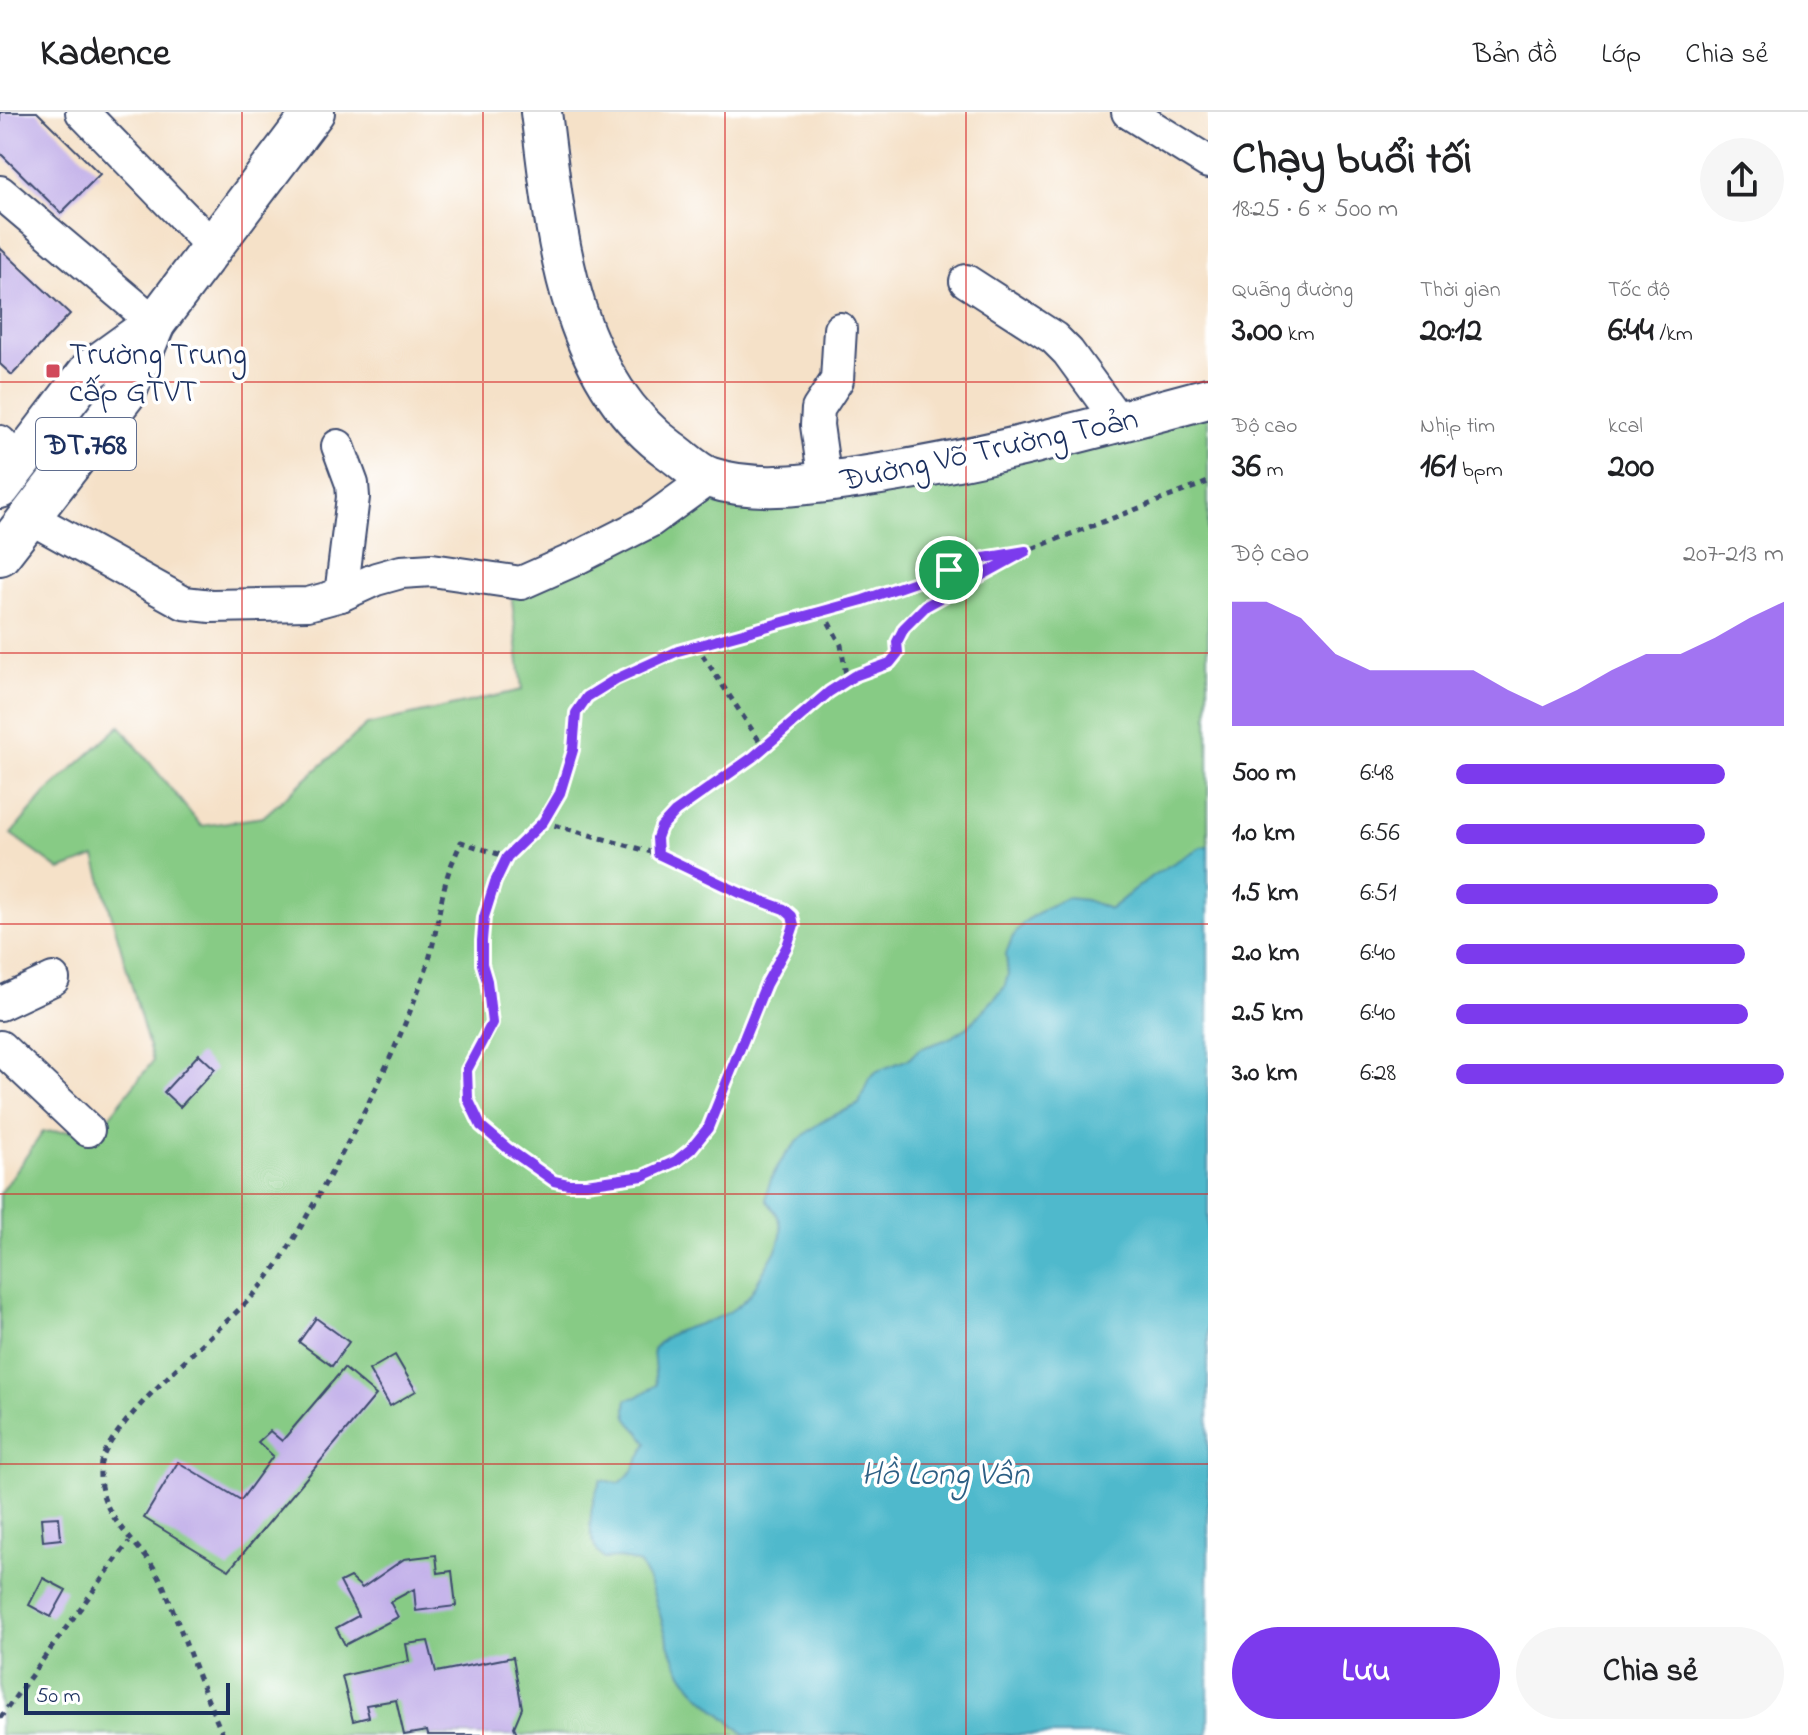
<!DOCTYPE html>
<html lang="vi">
<meta charset="utf-8">
<style>
body{margin:0;font-family:"Indie Flower",sans-serif;background:#f6f6f6;color:#202124;height:100vh;display:flex;flex-direction:column;font-size:30px;white-space:nowrap}
*{box-sizing:border-box;margin:0}
p{font-size:26px;color:#757577}
.icon{flex:none;width:44px;height:44px;fill:none;stroke:currentColor;stroke-width:2;stroke-linecap:round;stroke-linejoin:round}
.map{position:relative;flex:1;overflow:hidden}
.side{display:flex;flex-direction:column;background:#fff;width:600px}
.side>*{flex:none}
.scale{position:absolute;left:24px;bottom:20px;width:206px;box-sizing:border-box;padding-left:8px;border:4px solid #1b2f5e;border-top:0;font-size:22px;line-height:28px;white-space:nowrap;color:#1b2f5e;-webkit-text-stroke:6px #fff;paint-order:stroke}
.pin{position:absolute;display:grid;place-items:center;width:68px;height:68px;color:#fff;margin:-34px;border:4px solid #fff;border-radius:50%;box-shadow:0 2px 8px #0007}
.round{display:grid;place-items:center;flex:none;width:84px;height:84px;border-radius:42px;background:#f6f6f6}
.headline{display:flex;align-items:center;justify-content:space-between;height:136px;padding:0 24px}
h1{font-size:44px;font-weight:800;line-height:60px}
.metrics{display:grid;grid-template-columns:repeat(3,1fr);gap:12px;height:136px;padding:8px 24px}
.metrics div{display:grid;align-content:center}
.metrics b{font-size:34px;font-weight:800}
.metrics small{font-size:22px;font-weight:400}
.metrics p{font-size:22px}
.chart{height:224px;padding:16px 24px}
.chart p{display:flex;justify-content:space-between}
.chart svg{width:100%;height:144px;margin-top:8px;fill:#7c3aed;opacity:.7}
.primary-button{display:flex;gap:16px;margin-top:auto;padding:16px 24px}
.primary-button a{flex:1;height:92px;border-radius:48px;background:#7c3aed;color:#fff;font-size:32px;font-weight:800;line-height:92px;text-align:center}
.primary-button a+a{background:#f6f6f6;color:#202124}
ul{padding:0 24px;list-style:none;font-size:26px}
li{display:grid;grid-template-columns:128px 96px 1fr;align-items:center;height:60px}
li i{height:20px;border-radius:10px;background:#7c3aed}
header{display:flex;align-items:center;gap:48px;box-sizing:border-box;height:112px;padding:0 40px;background:#fff;border-bottom:2px solid #e0e0e0}
header strong{font-size:38px}
nav{display:flex;gap:44px;margin-inline-start:auto;font-size:28px}
main{display:flex;flex:1;min-height:0}
.map>svg:first-child{display:block}
.green{fill:#87cb85;stroke:#517d72;stroke-width:2}
.water{fill:#4fb9cc;stroke:#357495;stroke-width:2}
.building{fill:#c2b0e9}
.lines{fill:none;stroke-linecap:round;stroke-linejoin:round}
.minor-casing{stroke:#3c4a6e;stroke-width:36}
.major-casing{stroke:#3c4a6e;stroke-width:44}
.path{stroke:#3c4a6e;stroke-width:5;stroke-dasharray:6 6;stroke-linecap:butt}
.minor{stroke:#fff;stroke-width:32}
.major{stroke:#fff;stroke-width:40}
.route-casing{stroke:#fff;stroke-width:16}
.route{stroke:#7c3aed;stroke-width:10}
.grid{fill:none;stroke:#d62828;stroke-width:2;stroke-opacity:0.55}
.poi-dot{fill:#d1495b;stroke:#fff;stroke-width:3}
.labels{text-anchor:middle;stroke-width:7;stroke-linejoin:round;paint-order:stroke}
.shield{fill:#fff;stroke:#5f6d8e;stroke-width:2}
.shield-label{font-size:30px;font-weight:bold;fill:#1b2f5e}
.poi-label{font-size:32px;fill:#1b2f5e;stroke:#fff;text-anchor:start}
.street-label{font-size:32px;fill:#1b2f5e;stroke:#fff}
.water-label{font-size:34px;font-style:italic;fill:#2d5f84;stroke:#fff}
</style>
<header>
<strong>Kadence</strong>
<nav><a>Bản đồ</a><a>Lớp</a><a>Chia sẻ</a></nav>
</header>
<main>
<div class="map">
<svg width="1208" height="1623" viewBox="0 0 1208 1623">
<rect width="100%" height="100%" fill="#fff"/>
<filter id="ink" filterUnits="userSpaceOnUse"><feTurbulence type="fractalNoise" baseFrequency=".0125" numOctaves="2"/><feDisplacementMap in="SourceGraphic" scale="16" xChannelSelector="R" yChannelSelector="G"/><feConvolveMatrix kernelMatrix="1 2 1 2 8 2 1 2 1" color-interpolation-filters="sRGB"/></filter>
<filter id="wash" filterUnits="userSpaceOnUse"><feTurbulence type="fractalNoise" baseFrequency=".006" numOctaves="4" result="noise"/><feDisplacementMap in="SourceGraphic" scale="32" xChannelSelector="R" yChannelSelector="G"/><feGaussianBlur stdDeviation="1.8" result="paint"/><feColorMatrix in="noise" values="0 0 0 0 0 0 0 0 0 0 0 0 0 0 0 0 0 1.4 0 .05"/><feComposite in="paint" operator="in"/></filter>
<g filter="url(#wash)">
<rect width="100%" height="100%" fill="#f5e1c8"/>
<polygon class="green" points="1208,304 1208,1623 0,1623 0,1082 43,1020 99,1017 153,949 95,745 60,758 11,722 48,679 120,614 201,714 263,705 367,613 522,578 511,479 705,381"/>
<path class="water" d="M1208,734v889h-462c-25,-22 -54,-41 -69,-71 -15,-32 -19,-69 -37,-100l-20,-6 -16,1c-21,-19 -14,-56 -3,-79l19,3 13,-12 14,-28c-10,-20 -25,-17 -20,-44l10,-2 19,-12 -3,-36c24,-27 46,-19 76,-37 18,-11 22,-18 32,-36 16,-29 34,-46 5,-76 2,-31 33,-64 58,-80 11,-6 24,-10 35,-16l10,-26 8,-7 32,-12 10,-10 29,-10 20,-12 26,-28 10,-11 4,-13 -2,-21 6,-16 12,-16 23,-15 20,-9 19,2 24,9 43,-34 48,-28z"/>
<g id="blocks">
<g class="building">
<polygon points="0,0 37,0 100,62 61,101 0,41"/>
<polygon points="0,136 70,202 12,263 0,252"/>
<polygon points="199,942 215,957 180,995 164,980"/>
<polygon points="316,1206 349,1230 332,1254 299,1230"/>
<polygon points="395,1243 416,1279 390,1294 369,1258"/>
<polygon points="344,1256 376,1283 229,1458 144,1406 178,1350 241,1388 273,1344 258,1330 270,1319 282,1329"/>
<polygon points="59,1405 61,1427 43,1429 41,1406"/>
<polygon points="436,1443 438,1461 452,1459 456,1494 416,1499 414,1477 390,1490 398,1505 345,1533 336,1516 358,1504 340,1470 350,1465 362,1476 404,1447"/>
<polygon points="43,1466 66,1478 51,1505 29,1493"/>
<polygon points="428,1529 436,1560 513,1545 522,1596 514,1615 518,1623 428,1623 427,1619 404,1623 396,1588 366,1593 369,1605 353,1609 342,1564 409,1549 406,1532"/>
</g>
</g>
</g>
<g filter="url(#ink)">
<use href="#blocks" fill-opacity="0" stroke="#3c4a6e" stroke-width="2"/>
<g class="lines">
<defs>
<g id="minor">
<polyline points="82,0 212,134"/>
<polyline points="1128,0 1208,50"/>
<polyline points="0,80 155,211"/>
<polyline points="966,169 1054,226 1068,240 1119,310"/>
<polyline points="0,330 18,352"/>
<polyline points="338,334 352,372 353,385 341,483"/>
<polyline points="825,370 817,313 818,297 837,268 840,217"/>
<polyline points="29,405 184,491 211,494 308,492 341,483 376,467 401,460 432,458 521,471 573,448 650,409 709,366"/>
<polyline points="0,892 53,867"/>
<polyline points="0,935 88,1018"/>
</g>
<g id="major">
<path d="M541,0c15,118 25,263 130,339 12,8 26,23 40,27 46,15 103,6 150,-1 117,-17 232,-48 347,-79"/>
<polyline points="0,376 90,258 155,211"/>
<polyline points="0,443 125,282 155,211 314,0"/>
</g>
</defs>
<use href="#minor" class="minor-casing"/>
<use href="#major" class="major-casing"/>
<g class="path">
<polyline points="823,500 841,533 847,569"/>
<polyline points="696,533 764,636"/>
<polyline points="543,710 658,742 740,781 784,797 792,804 794,813 787,834 766,872 708,1016 691,1037 676,1049 643,1064 586,1072 568,1072 554,1069 491,1025 481,1014 468,987 467,958 492,911 492,896 482,852 484,805 495,770 507,745 543,710 560,681 573,638 576,601 587,585 616,567 678,539 863,488 984,446 1026,439"/>
<polyline points="658,742 657,726 661,715 675,700 753,645 829,580 854,564 890,551 898,541 897,530 904,516 926,494 1026,439 1208,370"/>
<polyline points="0,1606 129,1430"/>
<path d="M223,1623c-17,-37 -31,-75 -45,-112 -8,-20 -15,-43 -28,-61 -22,-29 -52,-50 -50,-93 2,-44 126,-142 158,-179 24,-28 41,-60 59,-92 42,-73 81,-149 109,-229 10,-29 12,-59 20,-88 3,-13 10,-26 15,-39l46,15"/>
</g>
<use href="#minor" class="minor"/>
<use href="#major" class="major"/>
</g>
</g>
<g class="lines" filter="url(#ink)">
<defs>
<polygon id="route" points="1026,439 926,494 904,516 897,530 898,541 890,551 854,564 829,580 753,645 675,700 661,715 657,726 658,742 740,781 784,797 792,804 794,813 787,834 766,872 708,1016 691,1037 676,1049 643,1064 586,1072 568,1072 554,1069 507,1036 481,1014 468,987 467,958 492,911 487,869 482,852 482,829 484,805 495,770 507,745 543,710 560,681 573,638 576,601 587,585 616,567 678,539 863,488 984,446"/>
</defs>
<use href="#route" class="route-casing"/>
<use href="#route" class="route"/>
</g>
<path class="grid" d="M242,0v1623M483,0v1623M725,0v1623M966,0v1623M0,270h1208M0,541h1208M0,812h1208M0,1082h1208M0,1352h1208"/>
<rect class="poi-dot" x="45" y="251" width="16" height="16" rx="4"/>
<g class="labels">
<rect class="shield" x="36" y="306" width="100" height="52" rx="6"/>
<g class="shield-label">
<text x="86" y="342">ĐT.768</text>
</g>
<g class="poi-label">
<text x="69" y="252">Trường Trung<tspan x="69" dy="37">cấp GTVT</tspan></text>
</g>
<g class="street-label">
<text transform="translate(989 336) rotate(-12)" y="11">Đường Võ Trường Toản</text>
</g>
<g class="water-label">
<text x="945" y="1372">Hồ Long Vân</text>
</g>
</g>
</svg>
<div class="scale">50 m</div>
<div class="pin" style="left:949px;top:458px;background:#1e9e55"><svg class="icon" aria-label="arrive" viewBox="0 0 24 24"><path d="M6 21V4h12l-3 4 3 4H6"/></svg></div>
</div>
<section class="side">
<div class="headline"><div><h1>Chạy buổi tối</h1><p>18:25 · 6 × 500 m</p></div><a class="round"><svg class="icon" aria-label="share" viewBox="0 0 24 24"><path d="M12 15V3M7 8l5-5 5 5M5 13v7h14v-7"/></svg></a></div>
<div class="metrics">
<div><p>Quãng đường</p><b>3.00<small> km</small></b></div>
<div><p>Thời gian</p><b>20:12</b></div>
<div><p>Tốc độ</p><b>6:44<small> /km</small></b></div>
</div>
<div class="metrics">
<div><p>Độ cao</p><b>36<small> m</small></b></div>
<div><p>Nhịp tim</p><b>161<small> bpm</small></b></div>
<div><p>kcal</p><b>200</b></div>
</div>
<div class="chart"><p><span>Độ cao</span>207–213 m</p>
<svg viewBox="0 0 160 44" preserveAspectRatio="none"><path d="M0 44V6L10 6L20 11L30 22L40 27L50 27L60 27L70 27L80 33L90 38L100 33L110 27L120 22L130 22L140 17L150 11L160 6V44z"/></svg>
</div>
<ul>
<li><b>500 m</b>6:48<i style="width:82%"></i></li>
<li><b>1.0 km</b>6:56<i style="width:76%"></i></li>
<li><b>1.5 km</b>6:51<i style="width:80%"></i></li>
<li><b>2.0 km</b>6:40<i style="width:88%"></i></li>
<li><b>2.5 km</b>6:40<i style="width:89%"></i></li>
<li><b>3.0 km</b>6:28<i style="width:100%"></i></li>
</ul>
<div class="primary-button"><a>Lưu</a><a>Chia sẻ</a></div>
</section>
</main>
